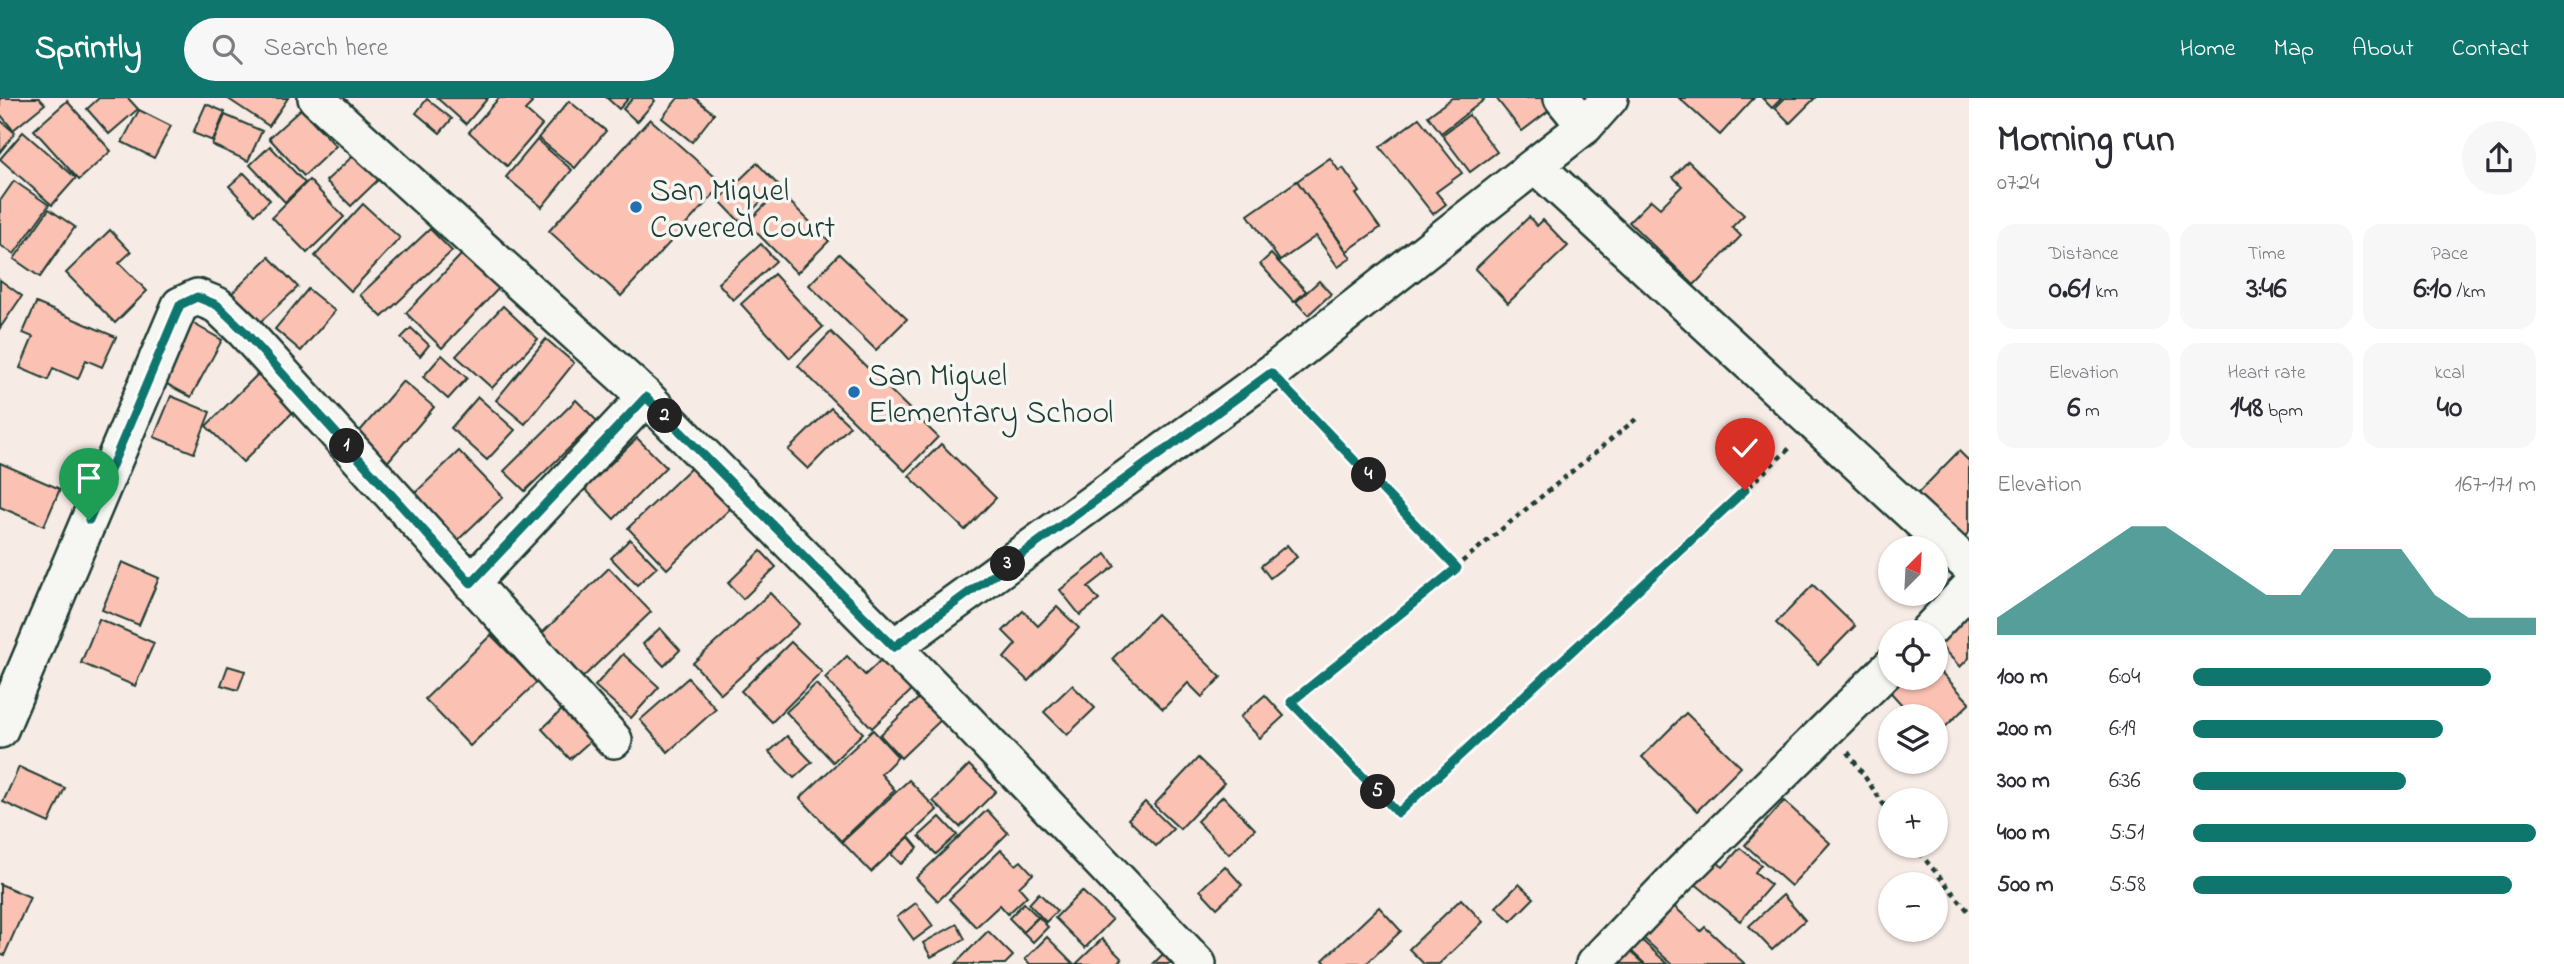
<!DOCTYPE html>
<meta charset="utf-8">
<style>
body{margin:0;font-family:"Indie Flower",sans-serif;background:#f7f7f7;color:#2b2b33;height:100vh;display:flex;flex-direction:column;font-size:26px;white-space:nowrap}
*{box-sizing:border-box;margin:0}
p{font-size:23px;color:#7c7c81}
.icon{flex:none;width:38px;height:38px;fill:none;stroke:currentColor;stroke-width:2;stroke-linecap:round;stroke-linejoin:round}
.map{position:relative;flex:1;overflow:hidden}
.sheet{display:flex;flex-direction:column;background:#fff;width:595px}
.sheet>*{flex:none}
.needle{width:46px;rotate:24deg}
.buttons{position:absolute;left:1878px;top:438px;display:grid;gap:14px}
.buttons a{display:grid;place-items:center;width:70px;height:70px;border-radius:50%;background:#fff;box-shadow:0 2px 5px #0004;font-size:35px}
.pin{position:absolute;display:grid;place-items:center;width:60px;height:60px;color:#fff;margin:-72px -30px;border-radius:50% 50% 50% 0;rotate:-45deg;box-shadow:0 0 7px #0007}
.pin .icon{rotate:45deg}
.km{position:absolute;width:35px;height:35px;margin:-18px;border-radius:50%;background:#222;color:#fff;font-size:19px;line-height:35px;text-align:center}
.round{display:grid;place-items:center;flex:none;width:74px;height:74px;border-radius:37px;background:#f7f7f7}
.headline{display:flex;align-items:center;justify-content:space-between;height:119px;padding:0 28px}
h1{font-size:38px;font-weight:800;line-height:52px}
.metrics{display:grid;grid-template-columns:repeat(3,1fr);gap:10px;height:119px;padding:7px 28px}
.metrics div{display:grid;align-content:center;border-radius:18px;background:#f7f7f7;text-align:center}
.metrics b{font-size:30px;font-weight:800}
.metrics small{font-size:19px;font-weight:400}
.metrics p{font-size:19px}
.chart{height:196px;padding:14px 28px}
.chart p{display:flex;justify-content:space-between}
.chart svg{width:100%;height:126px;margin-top:7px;fill:#0f766e;opacity:.7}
ul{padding:0 28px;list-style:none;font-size:23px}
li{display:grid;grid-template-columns:112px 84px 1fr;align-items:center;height:52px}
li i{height:18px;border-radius:9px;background:#0f766e}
header{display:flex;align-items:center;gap:42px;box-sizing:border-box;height:98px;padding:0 35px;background:#0f766e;color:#fff}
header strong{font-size:33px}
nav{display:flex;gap:38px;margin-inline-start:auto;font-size:24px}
.search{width:490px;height:63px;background:#f7f7f7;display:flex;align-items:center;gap:18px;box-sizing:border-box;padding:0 24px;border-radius:38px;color:#7c7c81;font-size:26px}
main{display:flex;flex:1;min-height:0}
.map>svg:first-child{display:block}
.building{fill:#fbc1b2;stroke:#1f3d34;stroke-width:2}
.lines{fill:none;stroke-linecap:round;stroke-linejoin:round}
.minor-casing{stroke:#1f3d34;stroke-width:40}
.path{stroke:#1f3d34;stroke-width:4.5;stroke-dasharray:5 5;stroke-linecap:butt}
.minor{stroke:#f6f6f2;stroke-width:35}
.route-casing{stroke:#fff;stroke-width:14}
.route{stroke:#0f766e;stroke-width:9}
.poi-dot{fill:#1f6fb2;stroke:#f6f6f2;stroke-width:2.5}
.labels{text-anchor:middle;stroke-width:7;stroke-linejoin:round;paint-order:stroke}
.poi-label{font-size:32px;fill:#1f3d34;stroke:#f6f6f2;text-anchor:start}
</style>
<header>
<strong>Sprintly</strong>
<div class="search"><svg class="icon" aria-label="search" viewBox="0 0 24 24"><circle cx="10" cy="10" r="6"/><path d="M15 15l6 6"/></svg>Search here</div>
<nav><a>Home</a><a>Map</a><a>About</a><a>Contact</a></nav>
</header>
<main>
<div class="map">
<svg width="1969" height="866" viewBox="0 0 1969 866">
<rect width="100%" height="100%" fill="#f7ebe5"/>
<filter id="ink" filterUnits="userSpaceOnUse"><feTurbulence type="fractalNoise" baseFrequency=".0143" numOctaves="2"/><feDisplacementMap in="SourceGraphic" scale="14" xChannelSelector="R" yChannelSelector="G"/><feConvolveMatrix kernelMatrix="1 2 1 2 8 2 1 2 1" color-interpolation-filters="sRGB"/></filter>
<g filter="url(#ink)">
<g class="building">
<polygon points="0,0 39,0 45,6 13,32 0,16"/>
<polygon points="99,0 128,0 138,11 109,36 87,11"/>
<polygon points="227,0 288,0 269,28"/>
<polygon points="437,0 488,0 466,26"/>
<polygon points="499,0 526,0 532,5 525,12 542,27 507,68 469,34"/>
<polygon points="607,0 629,0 619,11"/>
<polygon points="633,0 653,0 655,3 637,24 623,11"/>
<polygon points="678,0 695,0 714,16 692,44 662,20"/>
<polygon points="1452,0 1482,0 1484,2 1441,35 1428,18"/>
<polygon points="1496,0 1542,0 1551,11 1522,33"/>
<polygon points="1679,0 1754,0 1720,37"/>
<polygon points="1762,0 1782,0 1772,10"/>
<polygon points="1785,0 1815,0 1790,25 1775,10"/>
<polygon points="427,1 452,21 440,35 416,15"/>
<polygon points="67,3 111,53 79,82 34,32"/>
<polygon points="569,3 606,33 575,70 538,40"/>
<polygon points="206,6 225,14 213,43 193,35"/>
<polygon points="301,11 336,48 304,78 269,40"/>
<polygon points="139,12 171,28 154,60 122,44"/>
<polygon points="225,17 262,33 248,63 212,47"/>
<polygon points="1469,17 1497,54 1470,74 1442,37"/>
<polygon points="1419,20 1462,75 1436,94 1446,106 1433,116 1380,49"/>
<polygon points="650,21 723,86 621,198 549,133"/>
<polygon points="0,22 15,35 0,54"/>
<polygon points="23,34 76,80 52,107 0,61"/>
<polygon points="537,42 572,72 542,109 506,79"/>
<polygon points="270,48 305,85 285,104 250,67"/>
<polygon points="355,56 379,81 351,108 326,83"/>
<polygon points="1330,60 1339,73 1343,70 1360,94 1356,96 1380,130 1347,153 1297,83"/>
<polygon points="1688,63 1744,117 1732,129 1741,138 1694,187 1629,124 1651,102 1660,110 1682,88 1673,79"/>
<polygon points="757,65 778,87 740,124 719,102"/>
<polygon points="244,75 270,102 255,116 229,88"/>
<polygon points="309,82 344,119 307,155 272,119"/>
<polygon points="14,83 49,107 14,156 0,147 0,103"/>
<polygon points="1297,83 1351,160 1338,169 1316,138 1280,163 1248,117"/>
<polygon points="779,93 829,143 797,175 747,125"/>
<polygon points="363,106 400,140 351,193 315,158"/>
<polygon points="49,111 75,129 40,179 14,161"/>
<polygon points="1529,119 1537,128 1543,122 1568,148 1508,205 1475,171"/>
<polygon points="430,131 452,153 382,219 360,197"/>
<polygon points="110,132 131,154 119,165 147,193 115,225 66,175"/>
<polygon points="761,146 776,163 733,202 718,185"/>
<polygon points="462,156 499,190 442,250 406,215"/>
<polygon points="839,156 907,221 876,252 809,187"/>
<polygon points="1271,156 1306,193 1294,204 1260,166"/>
<polygon points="269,159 298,189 256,228 228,199"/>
<polygon points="774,176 823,229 790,260 741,206"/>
<polygon points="0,182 22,198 0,230"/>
<polygon points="1319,183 1331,196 1308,217 1296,204"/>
<polygon points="308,191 335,213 301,253 275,231"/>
<polygon points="36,205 116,239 102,269 86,262 78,281 53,270 48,282 20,270 33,239 23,235"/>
<polygon points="503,208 538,241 492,290 456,258"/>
<polygon points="192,225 222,242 191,299 161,283"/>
<polygon points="411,230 429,247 420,258 401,240"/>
<polygon points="831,234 938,339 905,373 798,268"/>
<polygon points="546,241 574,265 525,326 496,302"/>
<polygon points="442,257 467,280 448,301 423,279"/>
<polygon points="263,271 300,307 243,364 206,328"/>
<polygon points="403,283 434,309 385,367 354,340"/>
<polygon points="171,298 210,314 194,355 154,339"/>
<polygon points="478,299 515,332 487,362 451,330"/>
<polygon points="576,302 597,323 525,393 504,373"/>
<polygon points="831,310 850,328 808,371 788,352"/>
<polygon points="637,340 666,369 614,421 585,391"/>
<polygon points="941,346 996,400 965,432 909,378"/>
<polygon points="459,353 503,399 458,442 414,396"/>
<polygon points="1959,353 1969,363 1969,434 1962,441 1916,397"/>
<polygon points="0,365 60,391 44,428 0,409"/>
<polygon points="693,368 732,409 667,471 628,430"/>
<polygon points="630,441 657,469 637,487 611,460"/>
<polygon points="1287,447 1297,459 1270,480 1261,468"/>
<polygon points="761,453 776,469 743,501 728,485"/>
<polygon points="1106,456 1115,468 1088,489 1099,502 1080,517 1060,492"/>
<polygon points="122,464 159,480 139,527 102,512"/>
<polygon points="609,470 651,514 579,583 537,540"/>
<polygon points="1813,487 1855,528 1818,566 1776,525"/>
<polygon points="770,495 799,526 721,596 693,565"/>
<polygon points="1057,509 1079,530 1028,583 1004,560 1016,546 1003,533 1023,513 1038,528"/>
<polygon points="1969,510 1969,560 1960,569 1936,543"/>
<polygon points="1157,516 1221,579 1202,599 1188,585 1163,611 1112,561"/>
<polygon points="99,521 154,545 135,588 81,565"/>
<polygon points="660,530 680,552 664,568 643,546"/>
<polygon points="491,537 537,584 470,648 425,601"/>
<polygon points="791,544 822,574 772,624 741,593"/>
<polygon points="623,556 659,589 631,620 595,588"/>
<polygon points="847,558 865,577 885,558 915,589 872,630 825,580"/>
<polygon points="228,568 245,573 238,592 221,587"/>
<polygon points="1938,571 1969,604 1969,606 1936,638 1936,618 1912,618 1883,586 1890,579 1922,579 1925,583 1929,579 1936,579"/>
<polygon points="688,580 716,611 668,654 640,622"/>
<polygon points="816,586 863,635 833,664 786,614"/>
<polygon points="1072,587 1095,610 1067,637 1044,614"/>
<polygon points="923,596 944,619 901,660 880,637"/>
<polygon points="1265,597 1284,618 1260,640 1240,619"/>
<polygon points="568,606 597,637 570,661 542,631"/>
<polygon points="1686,615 1741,669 1697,713 1642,659"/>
<polygon points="873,632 898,659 881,676 895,692 841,743 800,700"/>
<polygon points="787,638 812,664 794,680 769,654"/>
<polygon points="1198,660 1224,685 1180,731 1154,707"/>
<polygon points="969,667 996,693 960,729 933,703"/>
<polygon points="19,669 65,690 49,725 3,704"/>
<polygon points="909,682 937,712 871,774 842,744"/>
<polygon points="1223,698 1255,731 1229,756 1197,723"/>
<polygon points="1784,703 1830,745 1791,788 1745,747"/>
<polygon points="1145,704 1173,731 1156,748 1128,721"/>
<polygon points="987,712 1008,735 938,803 916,780"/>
<polygon points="940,719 957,737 936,756 919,738"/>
<polygon points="909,739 918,750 901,766 891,756"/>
<polygon points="1740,750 1761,767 1755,774 1771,787 1740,823 1693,784 1713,761 1723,769"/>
<polygon points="1001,752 1016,767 1021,763 1033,776 1019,789 1027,798 1008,816 1000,807 976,829 949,801"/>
<polygon points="1225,768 1242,787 1217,810 1200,792"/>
<polygon points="0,786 30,799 4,858 0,856"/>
<polygon points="1519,786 1534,800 1511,823 1496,809"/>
<polygon points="1082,793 1112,822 1085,850 1055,820"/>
<polygon points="1039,795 1057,813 1046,824 1029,806"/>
<polygon points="1783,797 1805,822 1772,852 1749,828"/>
<polygon points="1665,800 1701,833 1705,829 1745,866 1672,866 1642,839"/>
<polygon points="1461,801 1483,824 1439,866 1424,866 1409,851"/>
<polygon points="916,805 933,828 914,842 897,819"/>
<polygon points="1024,805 1038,819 1023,834 1009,820"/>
<polygon points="1379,809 1401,833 1366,866 1327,866 1323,862"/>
<polygon points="1039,819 1048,829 1033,844 1023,834"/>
<polygon points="957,826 965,841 931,859 923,845"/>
<polygon points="988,833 1013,858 1005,866 955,866"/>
<polygon points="1047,839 1074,866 1030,866 1025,861"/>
<polygon points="1638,839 1668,866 1645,866 1628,850"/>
<polygon points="1102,841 1122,861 1117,866 1076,866"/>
<polygon points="1620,845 1644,866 1602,866"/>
<polygon points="1164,855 1174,866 1153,866"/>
</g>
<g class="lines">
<defs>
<g id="minor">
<polyline points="316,0 646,299 965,621 1198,866"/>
<polyline points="1562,0 1585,28"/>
<polyline points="1536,68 1969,468"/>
<polyline points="471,485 646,299"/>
<polyline points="1927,534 1969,490"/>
<polyline points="894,549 1271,275 1585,28 1610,0"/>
<polyline points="0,632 180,207 197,199 217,207 244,233 614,642"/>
<polyline points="1594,866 1677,779 1890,569"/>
</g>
</defs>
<use href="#minor" class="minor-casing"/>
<g class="path">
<polyline points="1294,298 1457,470"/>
<polyline points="1636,321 1291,604 1398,715 1791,349"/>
<polyline points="1848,654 1890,716"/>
<polyline points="1913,747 1969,814"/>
</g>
<use href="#minor" class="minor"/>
</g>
</g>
<g class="lines" filter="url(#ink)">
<defs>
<polyline id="route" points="89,422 180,207 197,199 217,207 244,233 471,485 646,299 894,549 1271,275 1457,470 1291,604 1398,715 1745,392"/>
</defs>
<use href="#route" class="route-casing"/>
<use href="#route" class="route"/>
</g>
<g class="poi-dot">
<circle cx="636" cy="109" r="7"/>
<circle cx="854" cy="294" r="7"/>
</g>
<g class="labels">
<g class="poi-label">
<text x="650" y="102">San Miguel<tspan x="650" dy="37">Covered Court</tspan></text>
<text x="868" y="287">San Miguel<tspan x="868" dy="37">Elementary School</tspan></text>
</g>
</g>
</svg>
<div class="buttons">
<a><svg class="needle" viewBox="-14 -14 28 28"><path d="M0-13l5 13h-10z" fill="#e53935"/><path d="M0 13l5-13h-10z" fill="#7c7c81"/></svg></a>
<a><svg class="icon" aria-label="locate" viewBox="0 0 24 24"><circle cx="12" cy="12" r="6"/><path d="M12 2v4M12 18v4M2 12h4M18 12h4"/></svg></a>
<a><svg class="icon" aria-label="layers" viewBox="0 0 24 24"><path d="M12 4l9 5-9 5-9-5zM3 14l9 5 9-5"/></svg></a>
<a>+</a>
<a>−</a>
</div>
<div class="pin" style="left:89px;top:422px;background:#1e9e55"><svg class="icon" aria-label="arrive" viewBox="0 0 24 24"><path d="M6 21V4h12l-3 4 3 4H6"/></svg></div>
<div class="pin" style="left:1745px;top:392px;background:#d93025"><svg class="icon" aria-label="check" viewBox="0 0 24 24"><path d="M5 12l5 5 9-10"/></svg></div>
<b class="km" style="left:347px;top:348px">1</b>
<b class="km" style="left:665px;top:318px">2</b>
<b class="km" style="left:1008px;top:466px">3</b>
<b class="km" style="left:1369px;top:377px">4</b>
<b class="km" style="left:1378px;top:694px">5</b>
</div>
<section class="sheet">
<div class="headline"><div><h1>Morning run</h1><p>07:24</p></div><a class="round"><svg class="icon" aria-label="share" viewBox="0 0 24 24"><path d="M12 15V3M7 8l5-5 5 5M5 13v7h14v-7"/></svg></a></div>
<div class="metrics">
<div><p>Distance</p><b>0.61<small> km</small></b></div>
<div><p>Time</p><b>3:46</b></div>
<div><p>Pace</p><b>6:10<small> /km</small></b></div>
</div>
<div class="metrics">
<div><p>Elevation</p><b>6<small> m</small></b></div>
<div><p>Heart rate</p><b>148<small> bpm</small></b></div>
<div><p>kcal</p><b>40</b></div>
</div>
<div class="chart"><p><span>Elevation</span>167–171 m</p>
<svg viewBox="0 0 160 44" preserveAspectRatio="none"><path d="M0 44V38L10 30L20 22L30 14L40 6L50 6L60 14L70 22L80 30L90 30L100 14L110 14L120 14L130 30L140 38L150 38L160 38V44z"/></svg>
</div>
<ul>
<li><b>100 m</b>6:04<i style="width:87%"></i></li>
<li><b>200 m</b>6:19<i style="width:73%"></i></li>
<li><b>300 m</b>6:36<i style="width:62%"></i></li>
<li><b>400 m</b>5:51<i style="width:100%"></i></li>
<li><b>500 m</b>5:58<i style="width:93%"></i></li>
</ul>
</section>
</main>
